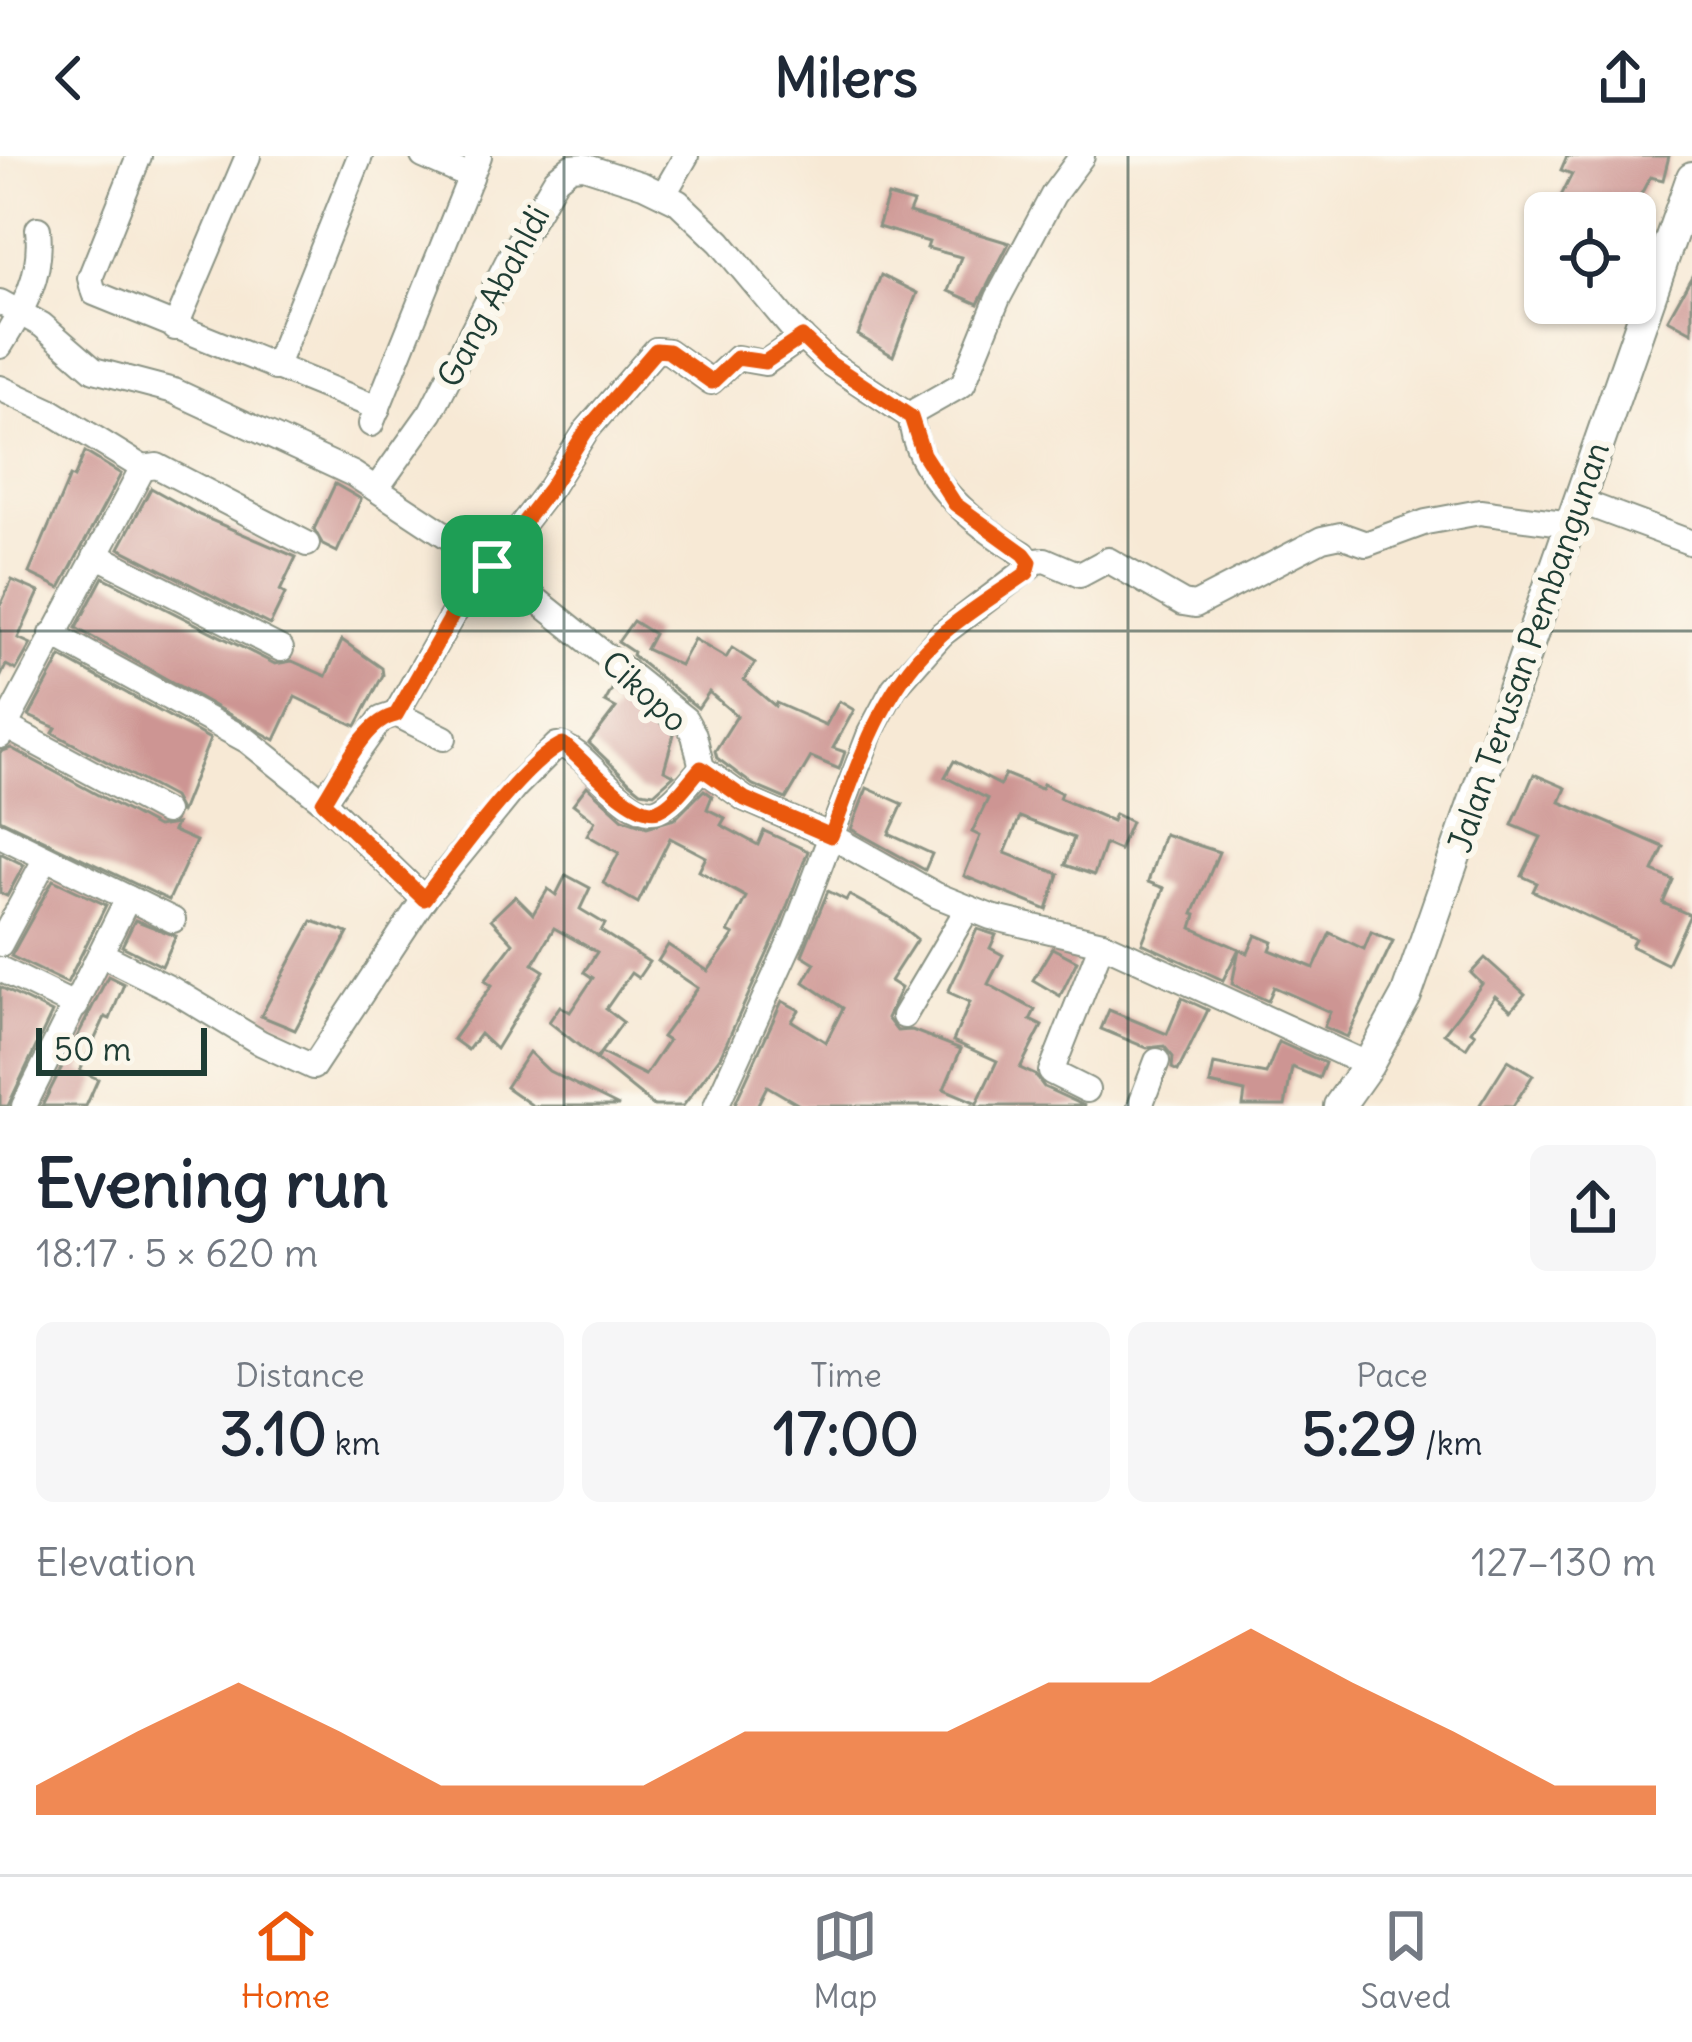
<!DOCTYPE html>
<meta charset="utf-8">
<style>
body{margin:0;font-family:Delius,sans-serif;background:#f6f6f7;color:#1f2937;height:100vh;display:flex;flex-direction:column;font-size:45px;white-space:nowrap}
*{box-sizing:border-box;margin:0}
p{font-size:39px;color:#747a83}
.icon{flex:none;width:66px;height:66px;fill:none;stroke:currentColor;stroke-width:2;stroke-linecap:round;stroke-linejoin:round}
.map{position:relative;height:950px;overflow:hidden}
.details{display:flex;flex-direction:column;background:#fff;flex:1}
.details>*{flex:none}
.tools{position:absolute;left:1524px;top:36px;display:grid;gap:24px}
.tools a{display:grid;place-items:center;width:132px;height:132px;border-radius:18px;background:#fff;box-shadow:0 3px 9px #0004;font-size:60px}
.scale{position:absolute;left:36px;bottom:30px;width:171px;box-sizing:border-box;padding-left:12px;border:6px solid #1f3d34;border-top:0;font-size:33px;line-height:42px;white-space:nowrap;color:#1f3d34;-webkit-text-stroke:9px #fbf7ec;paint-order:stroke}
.pin{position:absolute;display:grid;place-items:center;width:102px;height:102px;color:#fff;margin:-51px;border-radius:24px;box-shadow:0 6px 18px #0006}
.round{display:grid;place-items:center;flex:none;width:126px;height:126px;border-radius:18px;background:#f6f6f7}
.headline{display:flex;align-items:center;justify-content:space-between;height:204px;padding:0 36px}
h1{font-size:66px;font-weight:800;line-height:90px}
.figures{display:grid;grid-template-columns:repeat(3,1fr);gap:18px;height:204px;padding:12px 36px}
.figures div{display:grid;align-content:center;border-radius:18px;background:#f6f6f7;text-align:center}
.figures b{font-size:60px;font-weight:800}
.figures small{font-size:33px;font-weight:400}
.figures p{font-size:33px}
.chart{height:336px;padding:24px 36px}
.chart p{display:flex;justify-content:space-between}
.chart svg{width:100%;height:216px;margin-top:12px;fill:#ea580c;opacity:.7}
header{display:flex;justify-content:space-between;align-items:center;height:156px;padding:0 36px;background:#fff;font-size:54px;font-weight:800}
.menu{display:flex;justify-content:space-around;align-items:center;height:168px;border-top:3px solid #e0e1e3;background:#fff;font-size:33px;color:#747a83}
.menu a{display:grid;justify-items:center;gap:6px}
.menu .on{color:#ea580c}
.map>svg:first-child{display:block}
.building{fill:#cd9593}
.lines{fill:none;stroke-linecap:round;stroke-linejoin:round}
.minor-casing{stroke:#8b9384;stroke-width:28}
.tertiary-casing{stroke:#8b9384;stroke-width:34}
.minor{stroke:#fff;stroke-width:24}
.tertiary{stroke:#fff;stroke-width:30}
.route-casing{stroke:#fff;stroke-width:24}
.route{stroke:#ea580c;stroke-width:15}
.grid{fill:none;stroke:#1f3d34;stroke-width:3;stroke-opacity:0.55}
.labels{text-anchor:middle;stroke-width:12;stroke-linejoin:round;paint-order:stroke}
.street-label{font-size:33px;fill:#1f3d34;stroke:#fbf7ec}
</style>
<header><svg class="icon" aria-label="back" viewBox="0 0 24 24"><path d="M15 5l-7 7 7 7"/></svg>Milers<svg class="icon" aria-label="share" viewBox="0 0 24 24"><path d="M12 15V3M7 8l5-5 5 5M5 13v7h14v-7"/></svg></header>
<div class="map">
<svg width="1692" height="950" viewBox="0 0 1692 950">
<rect width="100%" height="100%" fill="#fbf7ec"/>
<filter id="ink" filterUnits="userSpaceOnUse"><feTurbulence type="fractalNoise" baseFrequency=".00833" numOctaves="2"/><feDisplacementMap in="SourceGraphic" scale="24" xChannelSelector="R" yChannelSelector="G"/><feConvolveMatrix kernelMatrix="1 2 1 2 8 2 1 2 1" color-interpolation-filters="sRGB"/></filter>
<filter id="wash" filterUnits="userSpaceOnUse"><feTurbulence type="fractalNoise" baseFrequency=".004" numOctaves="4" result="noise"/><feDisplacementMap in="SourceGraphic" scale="48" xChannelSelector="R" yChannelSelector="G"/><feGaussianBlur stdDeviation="2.7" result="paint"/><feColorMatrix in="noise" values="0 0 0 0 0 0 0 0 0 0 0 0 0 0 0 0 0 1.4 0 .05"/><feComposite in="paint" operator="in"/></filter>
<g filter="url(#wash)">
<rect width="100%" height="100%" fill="#f7e9d5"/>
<g id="blocks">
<g class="building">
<polygon points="1567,0 1669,0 1663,24 1650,21 1631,57 1575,57 1557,48 1572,18 1561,14"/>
<polygon points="888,40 913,47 909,57 1009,87 978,148 948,135 961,101 927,92 929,86 878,71"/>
<polygon points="881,119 917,137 893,200 858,179"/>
<polygon points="1692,120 1692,176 1668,163"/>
<polygon points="85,296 121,318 60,432 29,417 70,320 74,322"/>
<polygon points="335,328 361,343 337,396 323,389 314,373"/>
<polygon points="151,332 199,359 296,401 280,435 285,438 270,469 119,392"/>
<polygon points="103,421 275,508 292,505 326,520 342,484 382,512 383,519 356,570 295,541 275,584 76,472"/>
<polygon points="12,424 39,436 18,482 31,488 16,514 6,509 0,522 0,450"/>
<polygon points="633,465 654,478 646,493 680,509 694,483 726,502 732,492 755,507 744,524 775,550 776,547 826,569 839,545 854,554 833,592 845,596 839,613 811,601 786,643 753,629 717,602 715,595 737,560 709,536 698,552 632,499 633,496 618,486"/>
<polygon points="61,501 210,583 181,656 173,641 53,577 56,572 29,560"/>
<polygon points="615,528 674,578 664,614 674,619 654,637 641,635 631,627 589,587 616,552 605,546"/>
<polygon points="11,592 157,671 176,668 173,675 196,685 169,744 0,663 0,596"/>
<polygon points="954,605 1000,629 1005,618 1041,633 1043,628 1061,637 1059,642 1112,665 1115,658 1131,666 1119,694 1105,688 1094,719 1065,709 1074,682 1020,661 1005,697 1059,718 1047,754 964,720 980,680 972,676 988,643 945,621"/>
<polygon points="1534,618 1566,632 1560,646 1664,691 1653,715 1673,724 1663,747 1690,759 1667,808 1631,790 1635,783 1533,735 1537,727 1522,720 1541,681 1512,669"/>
<polygon points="587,630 623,663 647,671 675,663 704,634 712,640 707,653 725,662 721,669 758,689 764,675 808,695 778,774 720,901 683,950 654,950 597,904 601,897 645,919 668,885 662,881 698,832 658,805 668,789 708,815 734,779 728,776 746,741 699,715 706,701 670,682 638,747 603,727 619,697 587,679 595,665 573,648"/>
<polygon points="867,632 903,648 889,678 932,698 925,714 851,673"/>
<polygon points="1164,678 1219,696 1193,758 1196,759 1192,772 1239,793 1223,824 1142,787 1164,732 1148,726"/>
<polygon points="0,697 24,709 7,740 0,737"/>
<polygon points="566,719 590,732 580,753 605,768 601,775 649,806 638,822 631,817 606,853 623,866 596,903 549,866 560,850 570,856 593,822 584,816 597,796 554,772 533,808 544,815 496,893 480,878 468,894 453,883 492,829 485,824 513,787 491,763 515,740 533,758 548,733 556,739"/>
<polygon points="53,724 106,749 67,827 11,800"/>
<polygon points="828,735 846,744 849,739 889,761 917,783 890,825 901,832 887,862 897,875 912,874 961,893 944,933 977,947 997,905 953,885 970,846 948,836 977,773 996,779 990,792 1003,799 988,828 1035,854 1030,864 1042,870 1020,912 1035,919 1044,931 1085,950 801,950 767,930 757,950 734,950 782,845 799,854 792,865 826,886 843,852 804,826 815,807 802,799"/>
<polygon points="135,764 176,780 162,810 122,790"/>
<polygon points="312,765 348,777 295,874 261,860"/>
<polygon points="1371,776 1393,785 1347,881 1324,871 1330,856 1274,831 1268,845 1232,828 1239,793 1248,797 1256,779 1273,786 1270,794 1314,812 1330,777 1364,793"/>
<polygon points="1052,792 1077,805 1060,840 1033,824"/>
<polygon points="1485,802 1525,838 1511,854 1495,840 1471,875 1475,878 1466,892 1444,877 1482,828 1471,817"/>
<polygon points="108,820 124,828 110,863 105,861 80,915 98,923 86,950 42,950"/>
<polygon points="0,831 52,857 8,950 0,950"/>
<polygon points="1182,842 1208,854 1178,915 1172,912 1173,901 1164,890 1147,892 1101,873 1109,854 1167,878"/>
<polygon points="1279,886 1325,907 1319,922 1292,911 1285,950 1243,950 1245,936 1210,928 1214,908 1266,918"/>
<polygon points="529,896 549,915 619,950 533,950 506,931"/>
<polygon points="1508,904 1533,919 1513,950 1479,950"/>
</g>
</g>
</g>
<g filter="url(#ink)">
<use href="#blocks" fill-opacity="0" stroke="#8b9384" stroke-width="3"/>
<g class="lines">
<defs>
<g id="minor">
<polyline points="139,0 90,122 94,137 378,252"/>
<polyline points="423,0 471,21"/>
<polyline points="664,38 686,0"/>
<polyline points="0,146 42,169 94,214 174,235 353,318 502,416 685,563 694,579 702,612 745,643 831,680 936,739 991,761 1102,787 1368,909"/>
<polyline points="175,172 248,0"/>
<path d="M0,190c24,-39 43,-70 38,-117"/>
<polyline points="275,212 360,0"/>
<polyline points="0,232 52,256 143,312"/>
<polyline points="371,268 479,0"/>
<polyline points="376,333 431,256 512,97 556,23 571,11 584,10 643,29 678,46 720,86 791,171 828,206 911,261"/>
<polyline points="1579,345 1692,387"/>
<polyline points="96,399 281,493"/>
<polyline points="1030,406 1045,404 1080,419 1108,404 1183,447 1195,449 1322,383 1341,379 1366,388 1426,366 1480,356 1571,368"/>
<polyline points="52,478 248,585 323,645 381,563 396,558 444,582"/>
<polyline points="396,558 452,460 550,332 586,275 656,194 668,195 711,226 737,202 765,207 802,181"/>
<polyline points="5,570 165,656"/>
<polyline points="0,580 143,312 157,310 307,388"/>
<polyline points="323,645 424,743"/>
<polyline points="0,679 173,764"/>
<polyline points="0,788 46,702"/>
<path d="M101,798l72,36 88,53 52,24 111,-168 92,-113 41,-41c30,1 69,79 102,64 16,-7 30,-28 43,-41"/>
<polyline points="0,813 76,850"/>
<polyline points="904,860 968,752"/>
<polyline points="1087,934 1051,916 1102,787"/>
<polyline points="24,950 128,742"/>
<path d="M716,950l77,-170 77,-203 24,-45 48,-54 88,-67 -6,-13c-47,-27 -110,-78 -113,-137l6,-7 46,-26 35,-86 55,-103 29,-39"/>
<polyline points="1140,950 1157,905"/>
</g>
<polyline id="tertiary" points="1339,950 1368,909 1406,840 1692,21"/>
</defs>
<use href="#minor" class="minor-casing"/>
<use href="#tertiary" class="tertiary-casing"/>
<use href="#minor" class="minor"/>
<use href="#tertiary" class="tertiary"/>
</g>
</g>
<g class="lines" filter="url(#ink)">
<defs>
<path id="route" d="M802,181l26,25 83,55 12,37 32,50 69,50 6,8 -3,11c-28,20 -58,38 -84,60 -61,52 -84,130 -112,203l-86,-37 -44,-31c-12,13 -26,35 -43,42 -24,9 -75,-51 -95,-66 -39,17 -111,118 -139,155l-101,-97c18,-27 41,-81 73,-87l56,-99 98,-128 36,-57 70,-81 12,1 44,31 25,-24 28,4z"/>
</defs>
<use href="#route" class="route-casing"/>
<use href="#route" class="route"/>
</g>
<path class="grid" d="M564,0v950M1128,0v950M0,475h1692"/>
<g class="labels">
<g class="street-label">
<text transform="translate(493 140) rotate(-62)" y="12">Gang Abahldi</text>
<text transform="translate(1528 491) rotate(-71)" y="12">Jalan Terusan Pembangunan</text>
<text transform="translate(645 535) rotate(42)" y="12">Cikopo</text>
</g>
</g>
</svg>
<div class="tools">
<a><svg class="icon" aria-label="locate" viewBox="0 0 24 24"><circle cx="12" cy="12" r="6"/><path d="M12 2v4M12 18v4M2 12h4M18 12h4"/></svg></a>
</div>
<div class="scale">50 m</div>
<div class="pin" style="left:492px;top:410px;background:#1e9e55"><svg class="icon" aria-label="arrive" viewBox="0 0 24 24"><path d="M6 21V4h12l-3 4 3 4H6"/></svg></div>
</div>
<section class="details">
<div class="headline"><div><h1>Evening run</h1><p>18:17 · 5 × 620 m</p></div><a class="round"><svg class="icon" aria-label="share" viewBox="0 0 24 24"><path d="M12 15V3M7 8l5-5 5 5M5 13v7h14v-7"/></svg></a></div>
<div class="figures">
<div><p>Distance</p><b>3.10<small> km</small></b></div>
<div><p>Time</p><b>17:00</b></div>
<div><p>Pace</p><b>5:29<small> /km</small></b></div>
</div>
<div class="chart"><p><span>Elevation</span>127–130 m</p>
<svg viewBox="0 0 160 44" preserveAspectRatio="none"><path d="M0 44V38L10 27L20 17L30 27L40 38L50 38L60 38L70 27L80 27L90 27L100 17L110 17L120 6L130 17L140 27L150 38L160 38V44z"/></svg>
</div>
</section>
<nav class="menu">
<a class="on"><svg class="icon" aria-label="home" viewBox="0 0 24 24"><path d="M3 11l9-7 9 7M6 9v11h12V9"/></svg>Home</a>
<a><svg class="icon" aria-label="map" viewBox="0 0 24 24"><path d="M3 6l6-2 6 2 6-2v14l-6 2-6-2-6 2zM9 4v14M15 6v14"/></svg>Map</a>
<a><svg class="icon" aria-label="saved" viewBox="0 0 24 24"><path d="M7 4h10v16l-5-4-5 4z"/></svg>Saved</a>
</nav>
